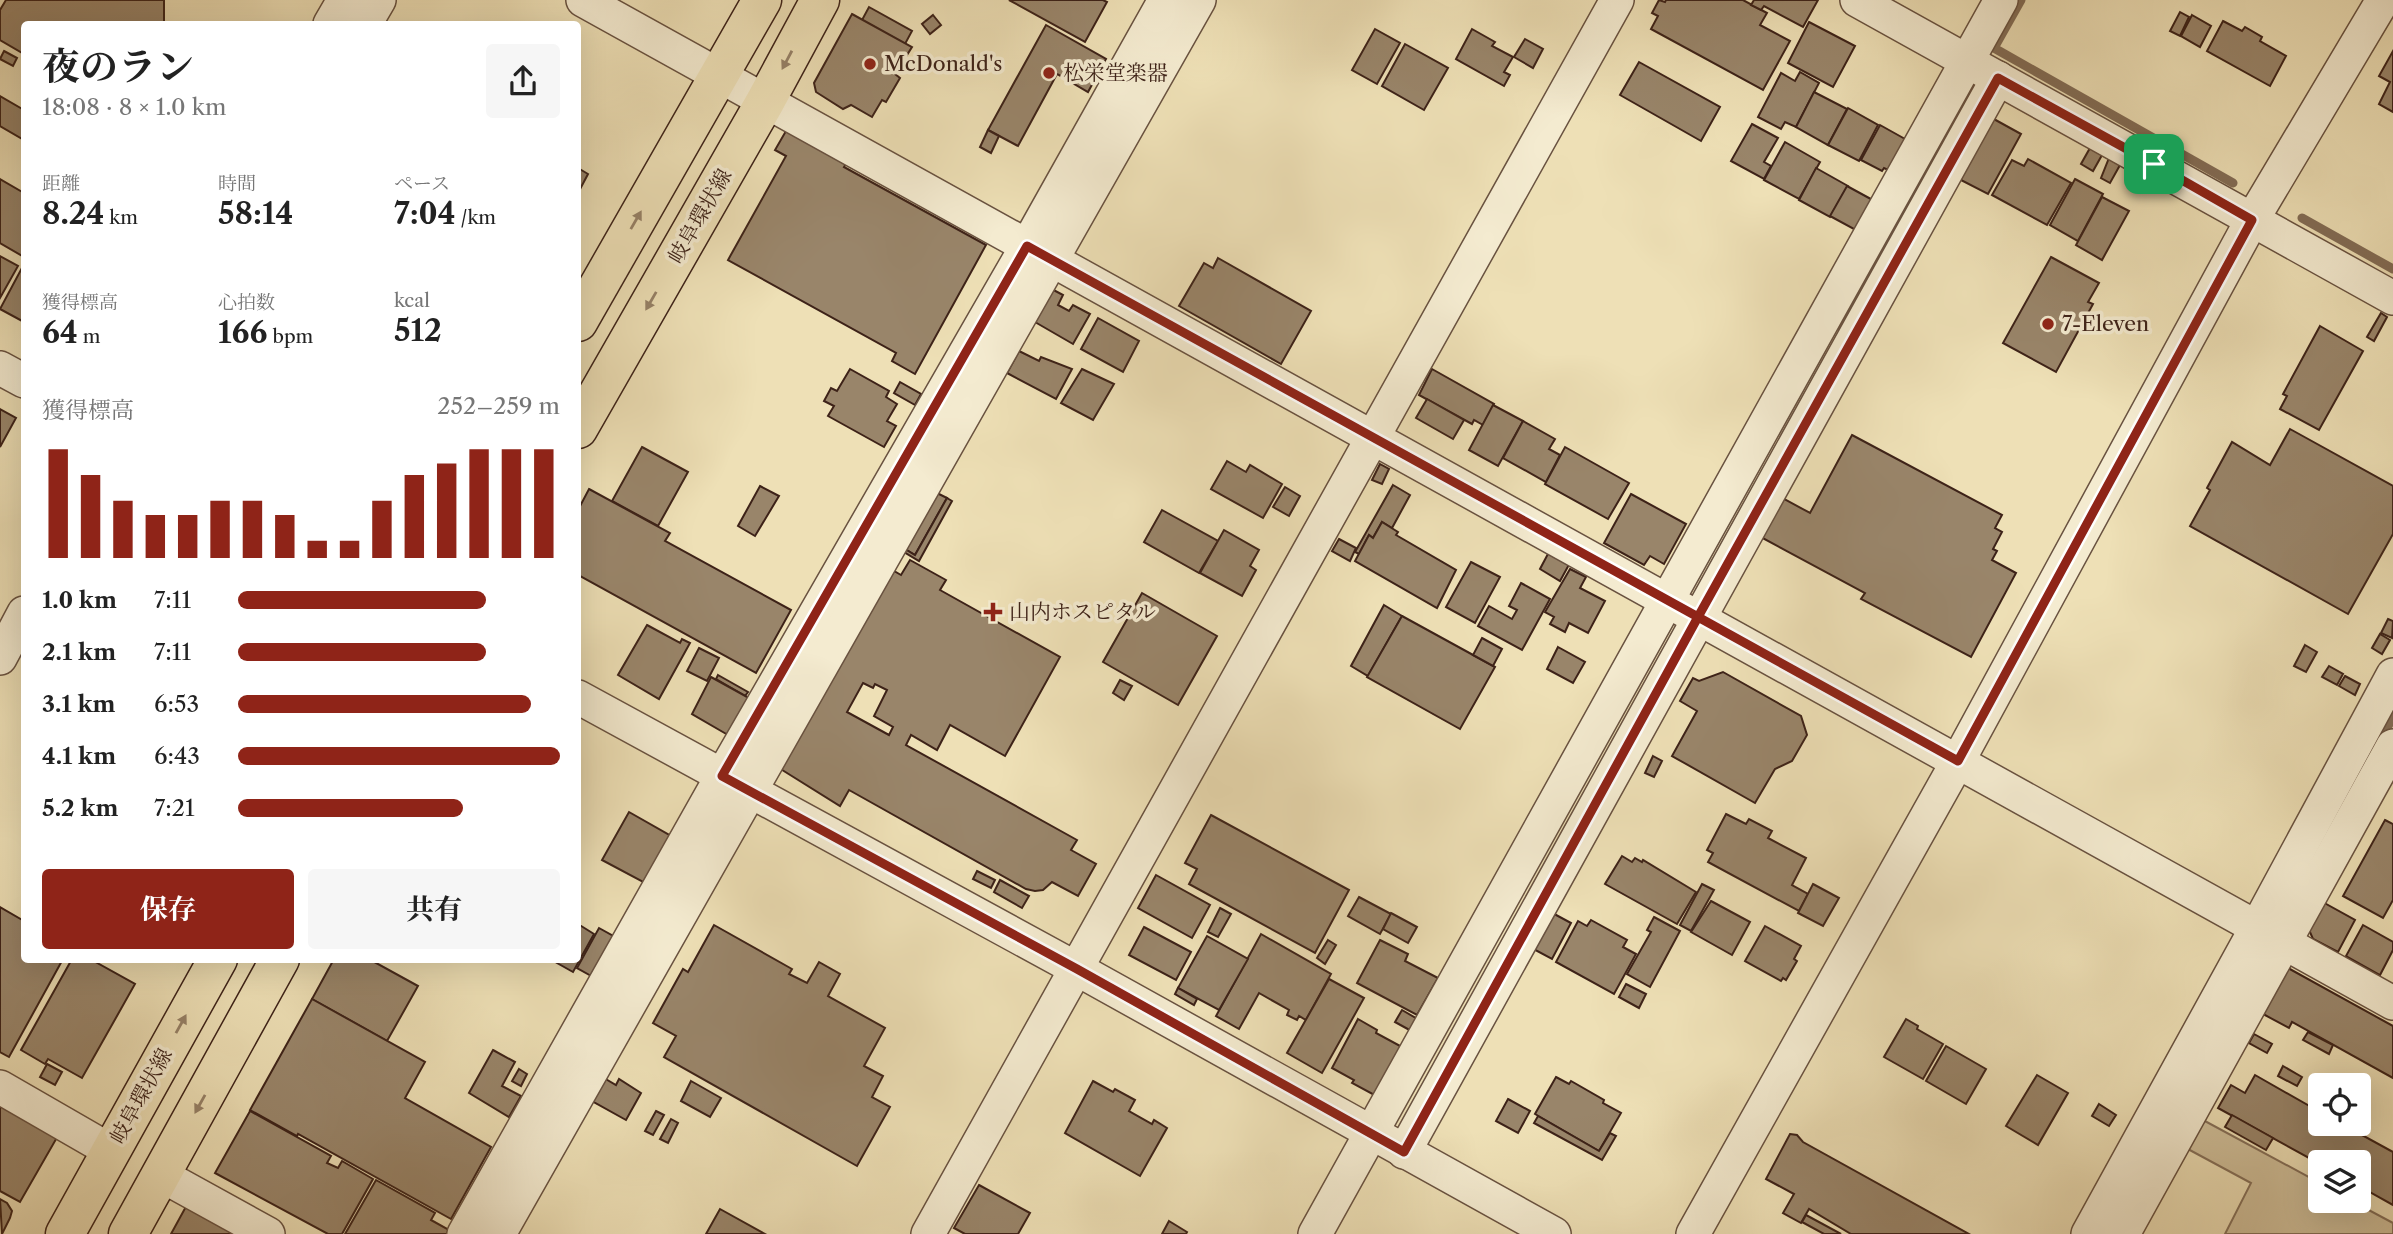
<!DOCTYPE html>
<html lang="ja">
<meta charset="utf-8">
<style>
body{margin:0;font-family:"Libre Caslon Text","Noto Serif JP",serif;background:#f6f6f6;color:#222;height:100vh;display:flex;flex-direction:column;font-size:26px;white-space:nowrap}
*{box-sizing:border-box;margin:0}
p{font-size:23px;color:#767676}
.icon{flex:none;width:38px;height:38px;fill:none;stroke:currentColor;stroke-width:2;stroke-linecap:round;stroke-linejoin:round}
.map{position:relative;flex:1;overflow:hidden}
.panel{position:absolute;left:21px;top:21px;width:560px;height:942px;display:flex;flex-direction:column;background:#fff;border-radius:7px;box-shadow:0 7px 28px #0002}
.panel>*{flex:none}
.tools{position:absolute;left:2308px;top:1073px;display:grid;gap:14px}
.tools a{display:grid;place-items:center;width:63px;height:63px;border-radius:7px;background:#fff;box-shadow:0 7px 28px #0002;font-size:35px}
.pin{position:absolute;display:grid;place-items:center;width:60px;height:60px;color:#fff;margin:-30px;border-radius:14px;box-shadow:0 4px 10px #0006}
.round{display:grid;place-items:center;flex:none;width:74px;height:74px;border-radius:7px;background:#f6f6f6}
.headline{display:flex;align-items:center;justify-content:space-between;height:119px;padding:0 21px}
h1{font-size:38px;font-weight:700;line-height:52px}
.stats{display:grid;grid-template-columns:repeat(3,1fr);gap:10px;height:119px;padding:7px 21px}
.stats div{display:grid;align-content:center}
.stats b{font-size:30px;font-weight:700}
.stats small{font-size:19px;font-weight:400}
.stats p{font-size:19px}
.chart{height:196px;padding:14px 21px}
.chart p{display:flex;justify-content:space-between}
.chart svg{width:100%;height:126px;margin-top:7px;stroke:#8f2418;stroke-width:6}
.action{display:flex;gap:14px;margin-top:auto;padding:14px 21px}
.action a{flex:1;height:80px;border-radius:7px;background:#8f2418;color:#fff;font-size:28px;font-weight:700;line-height:80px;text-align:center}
.action a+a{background:#f6f6f6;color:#222}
ul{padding:0 21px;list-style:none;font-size:23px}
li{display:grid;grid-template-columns:112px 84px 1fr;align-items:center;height:52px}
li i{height:18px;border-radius:9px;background:#8f2418}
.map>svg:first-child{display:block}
.green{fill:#d0c09b;stroke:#86715a;stroke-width:2}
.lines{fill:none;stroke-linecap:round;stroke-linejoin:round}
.stream{stroke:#836d56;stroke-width:9}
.building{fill:#99856a;stroke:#3d2218;stroke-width:2;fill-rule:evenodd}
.minor-casing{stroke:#695240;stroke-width:36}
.major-casing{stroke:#3d2218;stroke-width:41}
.minor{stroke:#f4ebd0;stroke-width:33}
.major{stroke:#eee0b6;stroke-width:38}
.oneway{fill:#968167}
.route-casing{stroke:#fff;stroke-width:14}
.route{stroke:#8f2418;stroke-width:9}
.poi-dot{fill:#8f2418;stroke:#f4ebd0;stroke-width:2.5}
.labels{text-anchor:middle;stroke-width:7;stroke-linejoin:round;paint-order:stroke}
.poi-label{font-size:21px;fill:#3d2218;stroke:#f4ebd0;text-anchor:start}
.street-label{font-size:21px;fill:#3d2218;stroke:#f4ebd0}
</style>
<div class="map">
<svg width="2393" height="1234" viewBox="0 0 2393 1234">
<rect width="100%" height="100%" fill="#eee0b6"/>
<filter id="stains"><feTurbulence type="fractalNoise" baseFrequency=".00286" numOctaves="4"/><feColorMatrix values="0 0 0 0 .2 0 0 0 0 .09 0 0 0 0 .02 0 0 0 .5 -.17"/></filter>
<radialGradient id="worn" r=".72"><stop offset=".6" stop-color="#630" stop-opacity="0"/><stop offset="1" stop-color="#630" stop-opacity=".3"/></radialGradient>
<polygon class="green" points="2203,1120 2320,1183 2320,1200 2352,1201 2393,1223 2393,1234 2225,1234 2251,1183 2186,1148"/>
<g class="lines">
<g class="stream">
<polyline points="2021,0 1994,48 2233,183"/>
<polyline points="2302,218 2393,269"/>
<polyline points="1839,326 1969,93"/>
<polyline points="2379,742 2393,717"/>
</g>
</g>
<g class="building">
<polygon points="6,0 164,0 164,21 162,24 24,24 24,54 0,40 0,10"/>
<polygon points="1009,0 1103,0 1107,2 1085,42"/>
<polygon points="1659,0 1665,2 1666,0 1743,0 1767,13 1760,25 1790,41 1763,90 1651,29 1658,16 1652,13"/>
<polygon points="1754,0 1818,0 1803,27 1764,6 1761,10 1751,5"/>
<polygon points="869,7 912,31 905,44 862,20"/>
<polygon points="2180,12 2189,17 2180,36 2170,31"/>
<polygon points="852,14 912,47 895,74 900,78 886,102 882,100 872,117 851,105 843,109 816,92 814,83"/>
<polygon points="933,15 941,25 930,34 922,24"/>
<polygon points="2192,15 2211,26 2200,47 2181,36"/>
<polygon points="2223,21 2242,31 2245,27 2262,37 2260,41 2286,56 2270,86 2207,51"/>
<polygon points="1809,22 1855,46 1833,87 1788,63"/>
<polygon points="1046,25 1106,59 1088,92 1057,74 1018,146 988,130"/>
<polygon points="1375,29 1400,43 1377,84 1352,70"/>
<polygon points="1472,29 1495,42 1492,46 1513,57 1504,72 1510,75 1504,86 1456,59"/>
<polygon points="1525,39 1543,49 1533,68 1514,57"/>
<polygon points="1405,44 1448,68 1424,110 1382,86"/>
<polygon points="4,51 17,58 13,66 0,59"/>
<polygon points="2393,51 2393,112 2379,104 2390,82 2379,76"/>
<polygon points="1639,62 1720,107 1701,141 1620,95"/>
<polygon points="1800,72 1819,83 1796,127 1785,122 1781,129 1758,117 1781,73 1795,81"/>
<polygon points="1814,92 1847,109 1828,145 1796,127"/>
<polygon points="0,96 24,110 24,140 0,126"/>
<polygon points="1848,108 1878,125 1859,161 1828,145"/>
<polygon points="1992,118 2021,134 1988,194 1959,179"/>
<polygon points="790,124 850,157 844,167 986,245 915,374 892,361 896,353 728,260 786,156 775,150"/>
<polygon points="1752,124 1778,138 1764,162 1771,166 1764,179 1731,161"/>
<polygon points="1880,125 1914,144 1895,173 1884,168 1882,171 1861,160"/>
<polygon points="988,130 999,136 991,153 980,147"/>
<polygon points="1785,142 1820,162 1799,199 1764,180"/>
<polygon points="2090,148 2102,155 2093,171 2081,164"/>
<polygon points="2109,158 2120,165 2110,183 2101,178"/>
<polygon points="2028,159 2071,183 2047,225 1992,195 2012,160 2024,166"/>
<polygon points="578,168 588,174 578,193"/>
<polygon points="1816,168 1848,186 1830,217 1799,200"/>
<polygon points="0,179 24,193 24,257 0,243"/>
<polygon points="2075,179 2103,194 2078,241 2050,225"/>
<polygon points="1847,186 1880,204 1863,234 1830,216"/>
<polygon points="2102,197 2129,211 2102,260 2076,245"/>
<polygon points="0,256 18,266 0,298"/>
<polygon points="2051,257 2099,283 2088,302 2093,304 2056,372 2003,343"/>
<polygon points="1218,258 1311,311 1281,364 1179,306 1204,263 1213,268"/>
<polygon points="23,266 24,266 24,322 0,309"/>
<polygon points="1046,286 1063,295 1058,305 1069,311 1073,305 1090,314 1073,344 1028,318"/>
<polygon points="2381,313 2387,317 2374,341 2367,337"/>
<polygon points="1098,318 1139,341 1123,372 1081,349"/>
<polygon points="2320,326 2363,351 2319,430 2280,409 2287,396 2283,394"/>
<polygon points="1019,351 1039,361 1041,357 1072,369 1056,399 1007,373"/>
<polygon points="850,369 889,391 886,397 897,404 887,421 896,426 884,447 828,416 834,406 824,401 831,388 837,391"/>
<polygon points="1082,369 1114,384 1093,420 1061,403"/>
<polygon points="1432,369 1494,404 1483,425 1474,420 1472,424 1419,395"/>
<polygon points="900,382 921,394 915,405 894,393"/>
<polygon points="1427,399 1464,420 1453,439 1416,418"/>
<polygon points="1493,405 1523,421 1498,466 1469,450"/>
<polygon points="0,409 16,418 0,447"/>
<polygon points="1523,421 1555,439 1549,449 1560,455 1546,482 1503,458"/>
<polygon points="2290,429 2393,486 2393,534 2348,614 2190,526 2210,490 2207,488 2232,442 2270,465"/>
<polygon points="1852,435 2002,515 1995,528 2002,532 1993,549 1997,551 1992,560 2016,573 1971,657 1861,599 1865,593 1757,535 1777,495 1810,513"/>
<polygon points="642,447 688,472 658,526 612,501"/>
<polygon points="1565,447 1629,483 1608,519 1545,484"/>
<polygon points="1227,461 1246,472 1250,465 1282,484 1263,518 1211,489"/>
<polygon points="1380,464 1389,469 1382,484 1372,480"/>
<polygon points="1393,485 1410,495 1392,528 1382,522 1373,538 1369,535 1359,554 1355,552"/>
<polygon points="760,486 779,496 755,536 738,526"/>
<polygon points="1285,487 1300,496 1289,516 1273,507"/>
<polygon points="589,489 670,533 665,541 791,610 756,673 578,575 578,510"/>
<polygon points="931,490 947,498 915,555 900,546"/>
<polygon points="1631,494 1686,524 1664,564 1650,556 1644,565 1604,543"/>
<polygon points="947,498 952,501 919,561 899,549 900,546 915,555"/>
<polygon points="1162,510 1218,541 1199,573 1144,542"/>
<polygon points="1382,522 1398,532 1396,535 1456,570 1437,608 1355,561 1369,535 1373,538"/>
<polygon points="1224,530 1259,550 1250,566 1256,570 1242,596 1200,573"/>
<polygon points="1339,539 1356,548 1350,561 1332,551"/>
<polygon points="1550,550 1571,561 1560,581 1540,569"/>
<path d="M910,560l36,20 -6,10 120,67 -55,99 -55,-31 -13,25 -26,-15 -5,10 171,95 -6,10 25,14 -18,32 -26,-14 -9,8 -8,1 -9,-2 -177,-99 -9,16 -61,-38 108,-201 14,8zM863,683l10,5 2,-4 12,6 -13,26 19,11 -4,8 -42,-23z"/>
<polygon points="1471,562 1500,577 1475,623 1446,607"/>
<polygon points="1570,569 1586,577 1580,588 1605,601 1588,633 1569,623 1565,632 1550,624 1554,617 1545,612"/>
<polygon points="1521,583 1550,599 1522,650 1478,626 1489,606 1512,619 1517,610 1509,606"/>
<polygon points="1142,593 1217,636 1178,705 1103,662"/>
<polygon points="1384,605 1402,616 1368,676 1351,666"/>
<polygon points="1402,616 1495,667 1460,729 1367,677"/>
<polygon points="2388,619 2393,621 2392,638 2381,633"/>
<polygon points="647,625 680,643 682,639 690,643 659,699 618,675"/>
<polygon points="2380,634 2390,640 2382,654 2372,648"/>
<polygon points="1482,638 1502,649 1493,666 1473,655"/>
<polygon points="2305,645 2317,652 2306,672 2294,666"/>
<polygon points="1558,647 1585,662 1573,683 1547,669"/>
<polygon points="699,648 719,658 707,681 687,671"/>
<polygon points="2329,666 2343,674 2337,685 2322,677"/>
<polygon points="1723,672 1801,716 1807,735 1792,761 1775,769 1755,803 1672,756 1697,711 1680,701 1693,678 1699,681"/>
<polygon points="718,675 748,692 745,696 716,679"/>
<polygon points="2345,676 2360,684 2355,695 2339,686"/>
<polygon points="711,677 749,698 728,735 692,714"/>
<polygon points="1120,680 1132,686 1124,700 1113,693"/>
<polygon points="1653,756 1662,761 1654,777 1645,773"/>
<polygon points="629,812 671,836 645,883 602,860"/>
<polygon points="1726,814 1746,824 1749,819 1772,831 1768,838 1806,858 1792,885 1808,894 1799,911 1708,862 1713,853 1707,850"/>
<polygon points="1211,815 1349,890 1315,953 1189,884 1197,869 1185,863"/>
<polygon points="2385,820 2393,824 2393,900 2383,918 2343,896"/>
<polygon points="1622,856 1632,862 1635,858 1642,862 1643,860 1696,892 1677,924 1605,884"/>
<polygon points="977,871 995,880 991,888 973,879"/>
<polygon points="1156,875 1210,905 1192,938 1138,908"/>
<polygon points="1000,880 1029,896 1022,908 994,892"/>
<polygon points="1702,884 1714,890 1691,931 1680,925"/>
<polygon points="1813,884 1839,898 1823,926 1798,913"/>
<polygon points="1359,897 1391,914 1380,934 1348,916"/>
<polygon points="2319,900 2355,920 2338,952 2313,939 2306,923"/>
<polygon points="1711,901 1750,922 1732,955 1691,932"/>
<polygon points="0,907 24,921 24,959 63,959 9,1057 0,1052"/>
<polygon points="1220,908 1231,914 1218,937 1208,932"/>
<polygon points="1545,909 1571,923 1552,959 1526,945"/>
<polygon points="1391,913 1417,927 1408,943 1383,929"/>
<polygon points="1654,917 1680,931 1650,987 1627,974 1651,932 1647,930"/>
<polygon points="1591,920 1627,940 1623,947 1636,954 1614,994 1556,962 1578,921 1587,926"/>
<polygon points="578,924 594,934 573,972 550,959 578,959"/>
<polygon points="714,925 792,969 789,974 807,983 819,962 840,974 828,996 885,1028 864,1066 883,1076 872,1097 890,1107 857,1166 664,1057 676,1036 653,1023 683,969 688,972"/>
<polygon points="2363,925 2393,942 2393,950 2380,975 2346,956"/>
<polygon points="1765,926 1801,946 1794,959 1797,961 1786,980 1783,978 1781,981 1745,961"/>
<polygon points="1144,927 1191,952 1176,980 1129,955"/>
<polygon points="599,928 615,937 593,977 577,968"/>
<polygon points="1261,934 1331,974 1306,1020 1299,1016 1297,1020 1287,1015 1289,1010 1259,993 1239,1029 1216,1016"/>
<polygon points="1207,936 1248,959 1219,1010 1178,988"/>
<polygon points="1328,940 1336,945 1325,964 1317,958"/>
<polygon points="1380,940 1408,954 1405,961 1438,978 1417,1015 1357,983"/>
<polygon points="72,959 90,959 135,984 82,1078 48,1059 45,1064 21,1050"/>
<polygon points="334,959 369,959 418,986 387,1041 312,999"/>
<polygon points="2288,968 2393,1026 2393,1078 2292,1022 2289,1028 2263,1014"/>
<polygon points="1329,979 1364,998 1322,1073 1287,1053"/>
<polygon points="1626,984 1646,994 1639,1008 1619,997"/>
<polygon points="1178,988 1197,999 1194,1005 1175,994"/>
<polygon points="312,999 425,1062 405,1098 491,1147 451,1219 298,1134 297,1136 250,1110"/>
<polygon points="1402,1010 1421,1021 1415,1033 1395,1022"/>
<polygon points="1358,1019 1377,1030 1376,1033 1402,1047 1380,1098 1352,1083 1354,1080 1332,1068"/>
<polygon points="1906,1019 1918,1026 1917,1029 1943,1044 1923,1079 1884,1057"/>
<polygon points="2308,1032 2333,1045 2329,1054 2303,1040"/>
<polygon points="2254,1034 2272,1044 2267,1053 2249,1043"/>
<polygon points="1946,1046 1986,1069 1966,1104 1926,1081"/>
<polygon points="493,1050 515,1062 502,1086 521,1096 509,1117 469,1093"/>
<polygon points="47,1064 62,1072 55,1085 40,1077"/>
<polygon points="2283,1066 2302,1077 2297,1086 2278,1076"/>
<polygon points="519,1069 527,1074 521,1086 512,1081"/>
<polygon points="2037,1075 2068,1093 2038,1145 2006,1126"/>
<polygon points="2255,1075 2320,1112 2320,1124 2342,1124 2393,1152 2393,1205 2359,1186 2359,1162 2320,1162 2320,1164 2218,1108 2231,1085 2245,1093"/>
<polygon points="1556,1077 1569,1084 1571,1081 1604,1100 1603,1103 1621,1113 1599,1151 1535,1114"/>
<polygon points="604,1078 616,1085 619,1079 641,1093 626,1120 592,1101"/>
<polygon points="691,1081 721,1098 710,1117 681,1101"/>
<polygon points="1093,1081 1113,1092 1115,1089 1135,1100 1129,1111 1152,1124 1154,1120 1167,1128 1140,1176 1065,1133"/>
<polygon points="1508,1099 1530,1111 1518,1133 1496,1121"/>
<polygon points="0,1101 59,1134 20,1202 0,1191"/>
<polygon points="2099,1104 2116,1115 2109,1126 2092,1116"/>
<polygon points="250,1111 331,1156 327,1163 338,1168 342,1161 373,1179 342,1234 328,1234 215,1173"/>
<polygon points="656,1111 664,1115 653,1135 645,1131"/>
<polygon points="2232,1115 2273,1138 2266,1150 2225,1127"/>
<polygon points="1538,1116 1599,1151 1610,1133 1616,1136 1602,1160 1534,1123"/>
<polygon points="671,1119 678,1123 668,1143 660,1139"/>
<polygon points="1790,1134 1797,1135 1803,1142 1969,1234 1851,1234 1809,1209 1801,1223 1783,1213 1794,1194 1766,1179"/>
<polygon points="376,1180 435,1213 431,1220 451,1231 449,1234 345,1234"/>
<polygon points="979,1185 1030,1213 1018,1234 965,1234 954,1228"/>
<polygon points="0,1199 7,1203 12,1211 10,1218 2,1234"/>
<polygon points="189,1201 250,1234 171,1234"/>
<polygon points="720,1209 765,1234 706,1234"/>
<polygon points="1806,1215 1841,1234 1824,1234 1802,1222"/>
<polygon points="1169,1221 1187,1232 1186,1234 1162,1234"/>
</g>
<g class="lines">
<defs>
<g id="minor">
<polyline points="583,0 2393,1003"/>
<polyline points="1857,0 2393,298"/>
<polyline points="330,24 344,0"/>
<polyline points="365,24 379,0"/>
<polyline points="0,368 24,381"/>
<polyline points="0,658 24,613"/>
<polyline points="578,697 1077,969 1554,1234"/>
<polyline points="0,1087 111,1151"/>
<polyline points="1404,1152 1998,78"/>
<polyline points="161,1175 268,1234"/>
<polyline points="464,1234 722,776 1027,246 1165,0"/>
<polyline points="499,1234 1199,0"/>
<polyline points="928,1234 1617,0"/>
<polyline points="1315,1234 2001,0"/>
<polyline points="1693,1234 1958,761 2252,220 2383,0"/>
<polyline points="2088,1234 2257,927 2393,675"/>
<polyline points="2123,1234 2393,746"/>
</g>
<g id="major">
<polyline points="578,322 762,0"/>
<polyline points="578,429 765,102 820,0"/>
<polyline points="65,1234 218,959"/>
<polyline points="128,1234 280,959"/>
</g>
</defs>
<use href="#minor" class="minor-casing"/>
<use href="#major" class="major-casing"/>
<use href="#minor" class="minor"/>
<use href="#major" class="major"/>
</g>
<defs><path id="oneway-solid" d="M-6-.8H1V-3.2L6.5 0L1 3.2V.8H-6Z" transform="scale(1.75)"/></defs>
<g class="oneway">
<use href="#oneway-solid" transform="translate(787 60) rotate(118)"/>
<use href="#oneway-solid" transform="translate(636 220) rotate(-60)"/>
<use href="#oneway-solid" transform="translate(651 301) rotate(120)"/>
<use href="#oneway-solid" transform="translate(181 1024) rotate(-61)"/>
<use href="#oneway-solid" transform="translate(200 1104) rotate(119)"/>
</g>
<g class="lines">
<defs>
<polyline id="route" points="2154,164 1998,78 1698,617 1027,246 722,776 1077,969 1404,1152 1698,617 1958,761 2252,220 2154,164"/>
</defs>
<use href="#route" class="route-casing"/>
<use href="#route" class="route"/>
</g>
<g class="poi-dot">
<circle cx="870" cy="64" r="7"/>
<circle cx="1049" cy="73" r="7"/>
<circle cx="2048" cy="324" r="7"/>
<path d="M989.5 601.5h7v7h7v7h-7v7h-7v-7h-7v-7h7z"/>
</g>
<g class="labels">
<g class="poi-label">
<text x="884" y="71">McDonald's</text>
<text x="1063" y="80">松栄堂楽器</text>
<text x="2062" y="331">7-Eleven</text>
<text x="1009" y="619">山内ホスピタル</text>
</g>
<g class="street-label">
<text transform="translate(700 216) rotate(-60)" y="7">岐阜環状線</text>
<text transform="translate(141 1096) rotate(-61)" y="7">岐阜環状線</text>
</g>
</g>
<rect width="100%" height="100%" filter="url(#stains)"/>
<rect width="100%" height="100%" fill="url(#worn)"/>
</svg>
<div class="tools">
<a><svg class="icon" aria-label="locate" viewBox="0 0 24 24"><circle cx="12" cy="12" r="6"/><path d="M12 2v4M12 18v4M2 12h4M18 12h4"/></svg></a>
<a><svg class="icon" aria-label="layers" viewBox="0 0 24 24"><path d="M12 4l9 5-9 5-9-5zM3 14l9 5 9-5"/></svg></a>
</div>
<div class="pin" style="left:2154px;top:164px;background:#1e9e55"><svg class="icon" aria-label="arrive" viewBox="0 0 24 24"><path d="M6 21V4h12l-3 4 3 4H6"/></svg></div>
<section class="panel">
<div class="headline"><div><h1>夜のラン</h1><p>18:08 · 8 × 1.0 km</p></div><a class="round"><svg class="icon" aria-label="share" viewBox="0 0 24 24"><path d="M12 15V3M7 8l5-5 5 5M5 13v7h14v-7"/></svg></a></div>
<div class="stats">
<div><p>距離</p><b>8.24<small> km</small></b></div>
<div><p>時間</p><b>58:14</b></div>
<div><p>ペース</p><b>7:04<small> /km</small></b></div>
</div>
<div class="stats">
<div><p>獲得標高</p><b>64<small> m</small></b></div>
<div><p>心拍数</p><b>166<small> bpm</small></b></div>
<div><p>kcal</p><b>512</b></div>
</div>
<div class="chart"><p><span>獲得標高</span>252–259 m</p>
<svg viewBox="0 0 160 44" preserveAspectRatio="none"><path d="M5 44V6M15 44V15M25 44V24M35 44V29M45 44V29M55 44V24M65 44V24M75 44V29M85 44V38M95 44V38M105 44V24M115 44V15M125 44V11M135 44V6M145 44V6M155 44V6"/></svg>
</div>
<ul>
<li><b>1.0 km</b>7:11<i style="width:77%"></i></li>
<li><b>2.1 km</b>7:11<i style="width:77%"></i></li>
<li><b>3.1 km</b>6:53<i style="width:91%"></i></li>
<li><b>4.1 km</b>6:43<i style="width:100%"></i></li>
<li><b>5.2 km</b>7:21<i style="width:70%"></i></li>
</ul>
<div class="action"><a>保存</a><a>共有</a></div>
</section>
</div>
